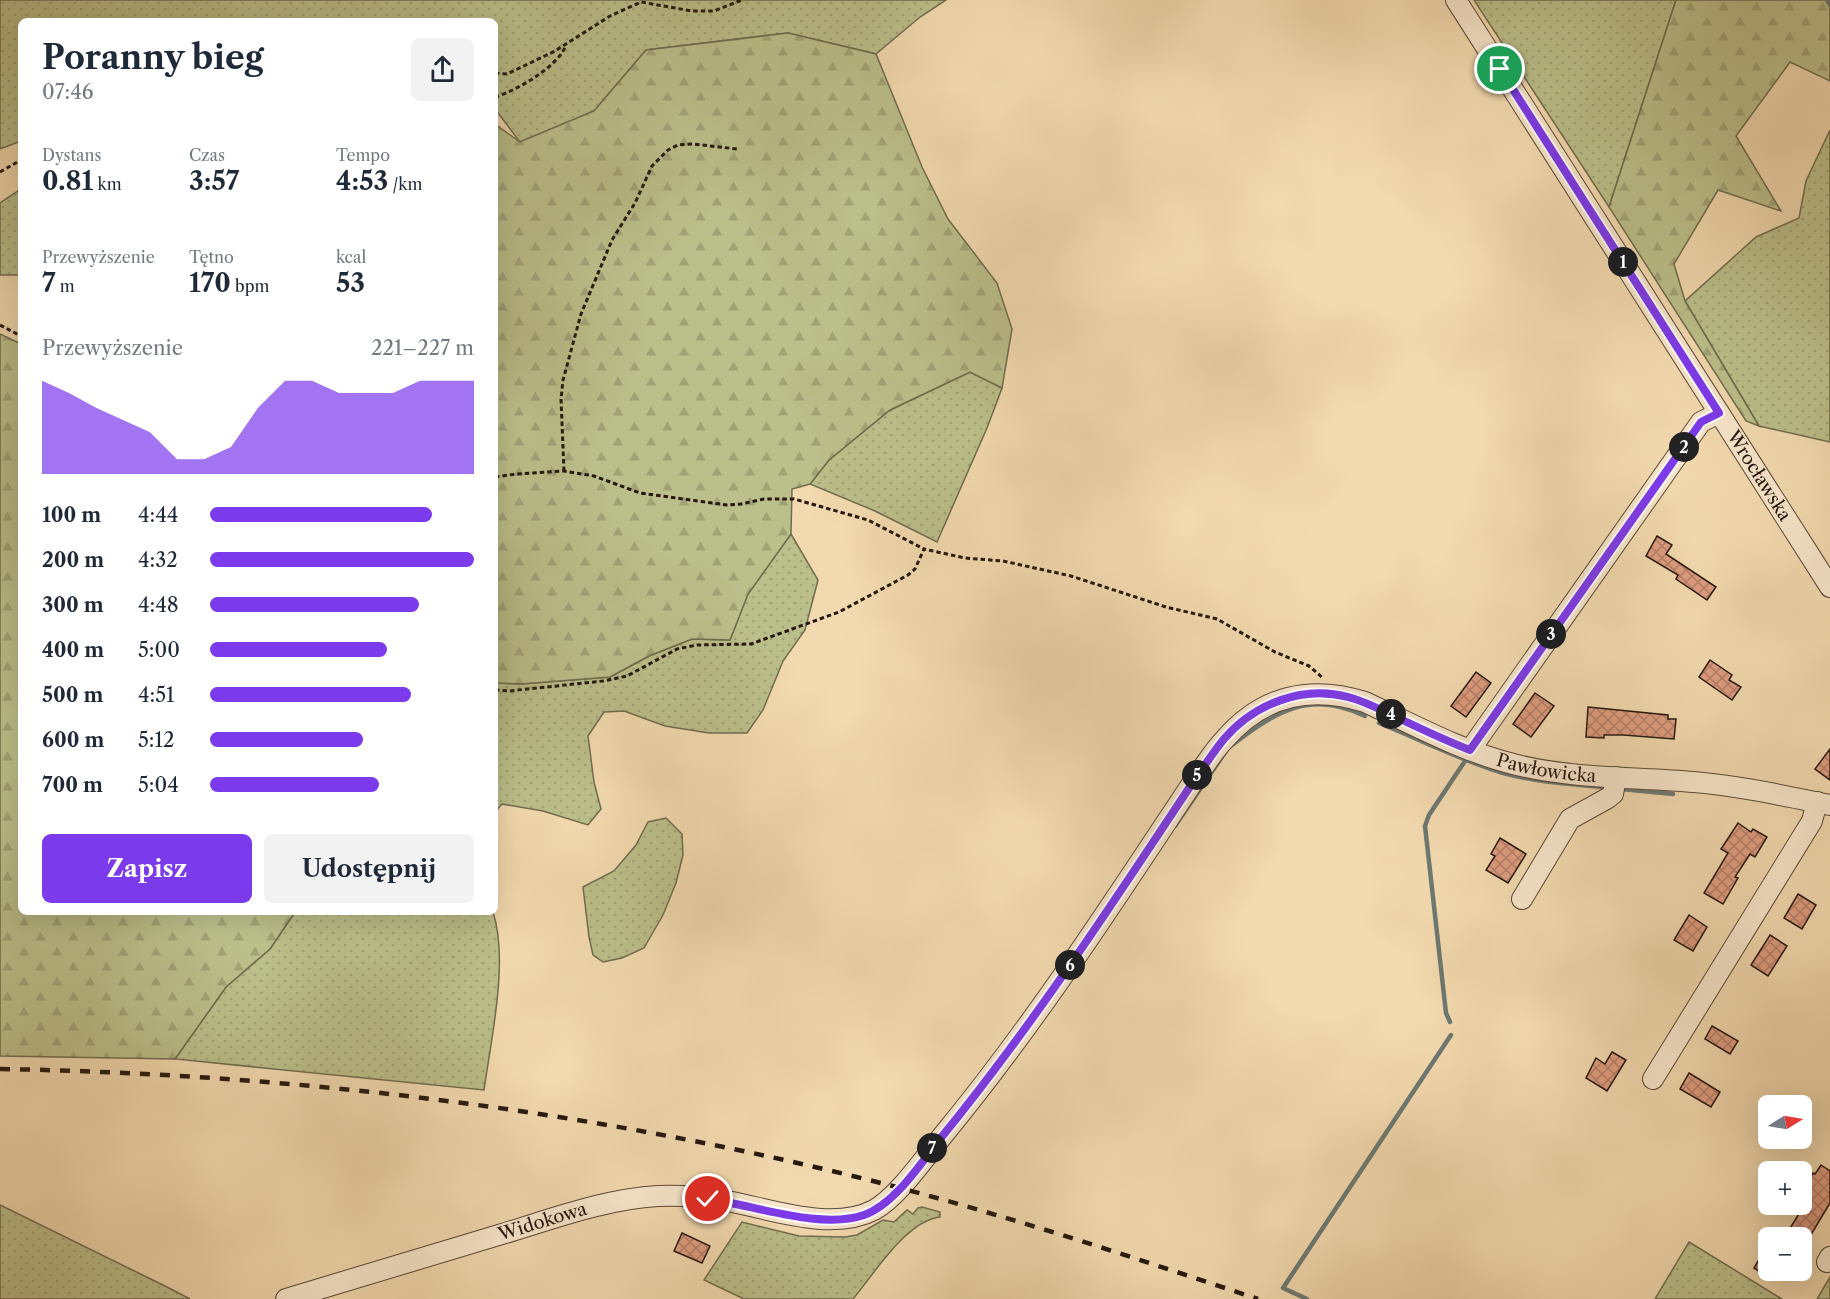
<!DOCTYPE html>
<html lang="pl">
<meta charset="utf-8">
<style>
body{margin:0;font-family:"Libre Caslon Text",serif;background:#f2f2f3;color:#1f2937;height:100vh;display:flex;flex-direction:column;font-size:22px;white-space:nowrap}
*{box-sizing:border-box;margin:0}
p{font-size:20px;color:#747a83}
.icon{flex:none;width:33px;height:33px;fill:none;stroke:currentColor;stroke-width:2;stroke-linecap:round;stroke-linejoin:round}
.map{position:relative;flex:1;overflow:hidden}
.drawer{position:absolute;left:18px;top:18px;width:480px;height:897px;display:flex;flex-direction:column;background:#fff;border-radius:9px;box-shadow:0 6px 24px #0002}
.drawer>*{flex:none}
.needle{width:39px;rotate:79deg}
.buttons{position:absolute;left:1758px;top:1095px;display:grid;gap:12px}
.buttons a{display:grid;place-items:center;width:54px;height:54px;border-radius:9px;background:#fff;box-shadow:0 6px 24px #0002;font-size:30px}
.pin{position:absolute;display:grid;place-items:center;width:51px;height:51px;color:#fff;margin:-26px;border:3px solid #fff;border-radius:50%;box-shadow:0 2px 6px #0007}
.km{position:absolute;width:30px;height:30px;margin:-15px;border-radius:50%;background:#222;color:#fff;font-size:16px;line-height:30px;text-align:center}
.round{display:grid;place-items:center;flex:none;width:63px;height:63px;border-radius:9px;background:#f2f2f3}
.overview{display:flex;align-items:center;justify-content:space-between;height:102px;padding:0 24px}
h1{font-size:33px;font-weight:700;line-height:45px}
.figures{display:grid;grid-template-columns:repeat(3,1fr);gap:9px;height:102px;padding:6px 24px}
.figures div{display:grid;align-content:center}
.figures b{font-size:26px;font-weight:700}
.figures small{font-size:16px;font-weight:400}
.figures p{font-size:16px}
.chart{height:168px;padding:12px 24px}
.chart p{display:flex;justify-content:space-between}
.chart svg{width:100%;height:108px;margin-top:6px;fill:#7c3aed;opacity:.7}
.primary-button{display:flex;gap:12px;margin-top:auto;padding:12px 24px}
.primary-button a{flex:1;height:69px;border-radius:9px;background:#7c3aed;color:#fff;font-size:24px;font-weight:700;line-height:69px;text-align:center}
.primary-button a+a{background:#f2f2f3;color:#1f2937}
ul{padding:0 24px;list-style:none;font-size:20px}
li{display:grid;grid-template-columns:96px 72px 1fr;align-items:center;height:45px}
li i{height:15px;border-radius:8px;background:#7c3aed}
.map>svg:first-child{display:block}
.grass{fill:url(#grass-dots);stroke:#706c4e;stroke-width:1.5}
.forest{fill:url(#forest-firs);stroke:#706c4e;stroke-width:1.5}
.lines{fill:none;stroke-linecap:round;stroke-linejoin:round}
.stream{stroke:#6d7972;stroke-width:4.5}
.building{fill:url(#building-cross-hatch);stroke:#261810;stroke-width:1.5}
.minor-casing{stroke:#594838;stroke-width:22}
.path{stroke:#261810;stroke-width:3;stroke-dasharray:4.5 3;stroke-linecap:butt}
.minor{stroke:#f7e6cb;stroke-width:20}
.rail{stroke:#261810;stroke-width:4.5;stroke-dasharray:10 10;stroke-linecap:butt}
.route-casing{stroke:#fff;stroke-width:12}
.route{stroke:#7c3aed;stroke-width:8}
.labels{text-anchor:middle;stroke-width:5;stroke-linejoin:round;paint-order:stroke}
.street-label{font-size:18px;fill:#261810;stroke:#f7e6cb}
</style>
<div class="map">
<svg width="1830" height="1299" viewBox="0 0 1830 1299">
<defs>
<pattern id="grass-dots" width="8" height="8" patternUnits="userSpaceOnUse" patternTransform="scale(1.5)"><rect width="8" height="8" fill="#bbbf8b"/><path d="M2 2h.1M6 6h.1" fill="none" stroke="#a1a377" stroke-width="1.8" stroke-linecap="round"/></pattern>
<pattern id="forest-firs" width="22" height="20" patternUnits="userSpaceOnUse" patternTransform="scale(1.5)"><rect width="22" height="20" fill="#bbbf8b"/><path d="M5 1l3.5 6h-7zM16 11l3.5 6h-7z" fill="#a1a377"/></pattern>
<pattern id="building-cross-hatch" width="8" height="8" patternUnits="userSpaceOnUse" patternTransform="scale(1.5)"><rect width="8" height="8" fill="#de9c80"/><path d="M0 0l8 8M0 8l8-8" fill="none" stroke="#b47e67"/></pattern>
</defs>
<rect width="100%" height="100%" fill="#f3d9af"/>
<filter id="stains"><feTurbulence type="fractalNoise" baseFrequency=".00333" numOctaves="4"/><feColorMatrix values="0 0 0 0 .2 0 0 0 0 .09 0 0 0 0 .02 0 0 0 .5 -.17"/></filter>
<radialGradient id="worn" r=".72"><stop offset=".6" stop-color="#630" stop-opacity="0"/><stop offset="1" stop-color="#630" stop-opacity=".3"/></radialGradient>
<g class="grass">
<polygon points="0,0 946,0 920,17 876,54 788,33 646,50 594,111 520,142 495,109 495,21 21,21 21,141 0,149"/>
<polygon points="1474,0 1676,0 1609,207"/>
<polygon points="1830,130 1830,442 1759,426 1685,301 1756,237 1799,218 1806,181"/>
<polygon points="21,189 21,275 0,275 0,203"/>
<polygon points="970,372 1002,388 987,428 937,542 875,511 810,484 829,460 890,410"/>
<polygon points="791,534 818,580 805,630 783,661 763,710 747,733 709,733 665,726 624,711 604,712 588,736 594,782 601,809 588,825 543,811 502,804 495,812 495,683 521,684 610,677 649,656 692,639 730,640 748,594"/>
<polygon points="666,818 682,834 683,855 676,883 663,915 644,948 622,958 603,962 593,955 589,937 583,887 614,871 636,845 648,822"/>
<path d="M295,912h198c16,49 -2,127 -9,178l-309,-31 51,-72 44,-38z"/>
<polygon points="0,1205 167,1287 190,1299 0,1299"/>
<path d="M922,1207l18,5v5c-34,4 -66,57 -87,82h-109l-40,-19 38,-58 57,14 46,1 12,-2 26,-15 11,2 13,-12 6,4 5,-6z"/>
<polygon points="1689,1242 1782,1299 1655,1299"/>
<polygon points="1830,1277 1830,1299 1817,1299"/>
</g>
<g class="forest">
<polygon points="1676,0 1830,0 1830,81 1790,62 1736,136 1781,211 1718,190 1674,264 1685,301 1759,426 1746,421 1609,207"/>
<polygon points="788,33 876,54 922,167 948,219 997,283 1012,329 1002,388 970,372 890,410 829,460 810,484 792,489 791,534 748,594 730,640 692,639 649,656 610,677 521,684 495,683 495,124 520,142 594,111 646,50"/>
<polygon points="0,334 21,344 21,912 295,912 270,949 226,987 175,1059 0,1056"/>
</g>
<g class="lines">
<g class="stream">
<polyline points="1827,0 1830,5"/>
<path d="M1379,723c42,17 81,37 124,50 33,9 67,11 101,14"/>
<path d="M1232,745c43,-33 78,-56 133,-29"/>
<polyline points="1621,789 1673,794"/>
<polyline points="1175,826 1226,751"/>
<polyline points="1450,1022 1446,1013 1425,826 1429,815 1465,761"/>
<polyline points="1307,1299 1283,1288 1451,1035"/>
</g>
</g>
<g class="building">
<polygon points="1657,536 1672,545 1666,554 1716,587 1707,600 1676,579 1678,575 1646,556"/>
<polygon points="1710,660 1732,675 1729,680 1741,687 1732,700 1699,677"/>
<polygon points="1476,672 1491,683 1466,717 1451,706"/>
<polygon points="1535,693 1554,706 1531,737 1513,724"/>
<polygon points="1588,707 1668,715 1668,719 1676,719 1674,739 1623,735 1604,735 1604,738 1586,737"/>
<polygon points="1830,749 1830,780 1815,769"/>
<polygon points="1738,823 1751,832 1753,829 1767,837 1755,857 1750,854 1735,877 1738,878 1723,904 1704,893 1728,853 1721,849"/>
<polygon points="1500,838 1526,854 1508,883 1486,870 1495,856 1491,854"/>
<polygon points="1798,894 1816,905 1802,929 1784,918"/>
<polygon points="1689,915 1707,927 1693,951 1674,940"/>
<polygon points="1770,935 1787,946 1768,976 1751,965"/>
<polygon points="1712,1026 1738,1041 1730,1054 1705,1039"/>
<polygon points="1612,1052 1626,1060 1607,1091 1586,1078 1596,1058 1605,1064"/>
<polygon points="1689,1073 1720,1092 1711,1107 1680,1089"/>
<polygon points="1821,1165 1830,1171 1830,1203 1809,1238 1784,1238 1810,1196 1802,1190 1813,1173 1815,1174"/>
<polygon points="682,1233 710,1246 702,1263 674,1251"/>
<polygon points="1768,1244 1768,1277 1754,1268"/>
</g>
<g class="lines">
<defs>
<g id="minor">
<path id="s1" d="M1456,0l374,587"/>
<polyline points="1470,750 1701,422 1719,413"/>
<polyline points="1522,899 1570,819 1608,798 1613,794 1616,777"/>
<polyline points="1653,1079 1812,821 1817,802"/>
<polyline points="1827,1262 1830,1257"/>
<path id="s2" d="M286,1299c72,-22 144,-44 216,-65 50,-15 103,-35 156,-38 23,-1 46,1 69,5 44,8 105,31 147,9 24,-13 52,-54 70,-76 93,-113 172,-236 253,-358 9,-12 17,-26 28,-37 38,-44 86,-54 140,-37 49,23 98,50 152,63 57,14 119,12 177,17 46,4 91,14 136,23"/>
</g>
</defs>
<use href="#minor" class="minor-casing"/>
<g class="path">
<polyline points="495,73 507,74 555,51 610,16 641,2 692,11 714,11 742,0"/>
<path d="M495,97c21,-6 64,-31 71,-52"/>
<polyline points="0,172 21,160"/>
<polyline points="0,325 21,336"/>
<polyline points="564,471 561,399 563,380 581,314 612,240 635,203 652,166 668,150 678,145 693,144 737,149"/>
<polyline points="495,477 516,474 564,471 594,476 640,493 727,505 741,504 764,499 794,499 868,520 924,549"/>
<polyline points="495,690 509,691 603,681 627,676 677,649 697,645 751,644 839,612 908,575 915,569 924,549 965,558 1003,561 1071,576 1166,607 1217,619 1275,652 1309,666 1323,678"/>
</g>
<use href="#minor" class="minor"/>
<path class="rail" d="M0,1069c293,5 584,40 869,111 131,33 260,76 389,119"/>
</g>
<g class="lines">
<defs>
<path id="route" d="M708,1199c46,6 112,31 156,16 30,-10 57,-52 76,-76 94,-115 175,-239 257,-363 9,-12 17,-25 27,-37 30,-35 78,-54 124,-42 16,4 31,12 46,19 25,12 50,24 76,34l231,-328 18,-9 -219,-344"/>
</defs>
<use href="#route" class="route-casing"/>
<use href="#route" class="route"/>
</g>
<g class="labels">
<g class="street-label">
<text dy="6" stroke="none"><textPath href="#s1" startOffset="564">Wrocławska</textPath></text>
<text dy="6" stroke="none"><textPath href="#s2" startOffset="1544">Pawłowicka</textPath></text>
<text dy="6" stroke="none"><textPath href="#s2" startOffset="268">Widokowa</textPath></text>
</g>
</g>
<rect width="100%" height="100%" filter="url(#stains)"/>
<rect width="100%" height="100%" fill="url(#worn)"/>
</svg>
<div class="buttons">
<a><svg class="needle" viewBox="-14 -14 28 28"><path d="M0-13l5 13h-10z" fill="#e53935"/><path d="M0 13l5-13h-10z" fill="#747a83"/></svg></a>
<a>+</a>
<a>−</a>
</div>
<div class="pin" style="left:1500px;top:69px;background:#1e9e55"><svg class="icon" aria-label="arrive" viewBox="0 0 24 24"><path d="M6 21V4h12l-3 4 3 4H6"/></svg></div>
<div class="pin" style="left:708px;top:1199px;background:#d93025"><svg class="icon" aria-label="check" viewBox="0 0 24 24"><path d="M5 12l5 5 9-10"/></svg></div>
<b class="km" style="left:1623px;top:262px">1</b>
<b class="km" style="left:1684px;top:447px">2</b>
<b class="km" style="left:1551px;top:634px">3</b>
<b class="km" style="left:1391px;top:714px">4</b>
<b class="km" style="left:1197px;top:775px">5</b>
<b class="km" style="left:1070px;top:965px">6</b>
<b class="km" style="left:932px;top:1148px">7</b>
<section class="drawer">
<div class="overview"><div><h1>Poranny bieg</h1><p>07:46</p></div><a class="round"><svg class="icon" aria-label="share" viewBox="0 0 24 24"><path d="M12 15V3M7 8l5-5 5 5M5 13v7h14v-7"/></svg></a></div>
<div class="figures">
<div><p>Dystans</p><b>0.81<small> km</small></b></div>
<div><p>Czas</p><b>3:57</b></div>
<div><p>Tempo</p><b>4:53<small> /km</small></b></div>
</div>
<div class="figures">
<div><p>Przewyższenie</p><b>7<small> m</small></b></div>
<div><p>Tętno</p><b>170<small> bpm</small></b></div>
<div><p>kcal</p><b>53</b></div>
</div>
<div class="chart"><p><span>Przewyższenie</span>221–227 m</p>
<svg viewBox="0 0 160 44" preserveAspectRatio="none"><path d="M0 44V6L10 11L20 17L30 22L40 27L50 38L60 38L70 33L80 17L90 6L100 6L110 11L120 11L130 11L140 6L150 6L160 6V44z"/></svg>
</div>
<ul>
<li><b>100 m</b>4:44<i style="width:84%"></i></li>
<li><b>200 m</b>4:32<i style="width:100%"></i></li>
<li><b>300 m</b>4:48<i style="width:79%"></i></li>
<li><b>400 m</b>5:00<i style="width:67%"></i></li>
<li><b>500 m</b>4:51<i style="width:76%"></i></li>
<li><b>600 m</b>5:12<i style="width:58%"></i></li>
<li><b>700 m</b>5:04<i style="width:64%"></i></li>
</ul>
<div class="primary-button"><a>Zapisz</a><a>Udostępnij</a></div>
</section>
</div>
